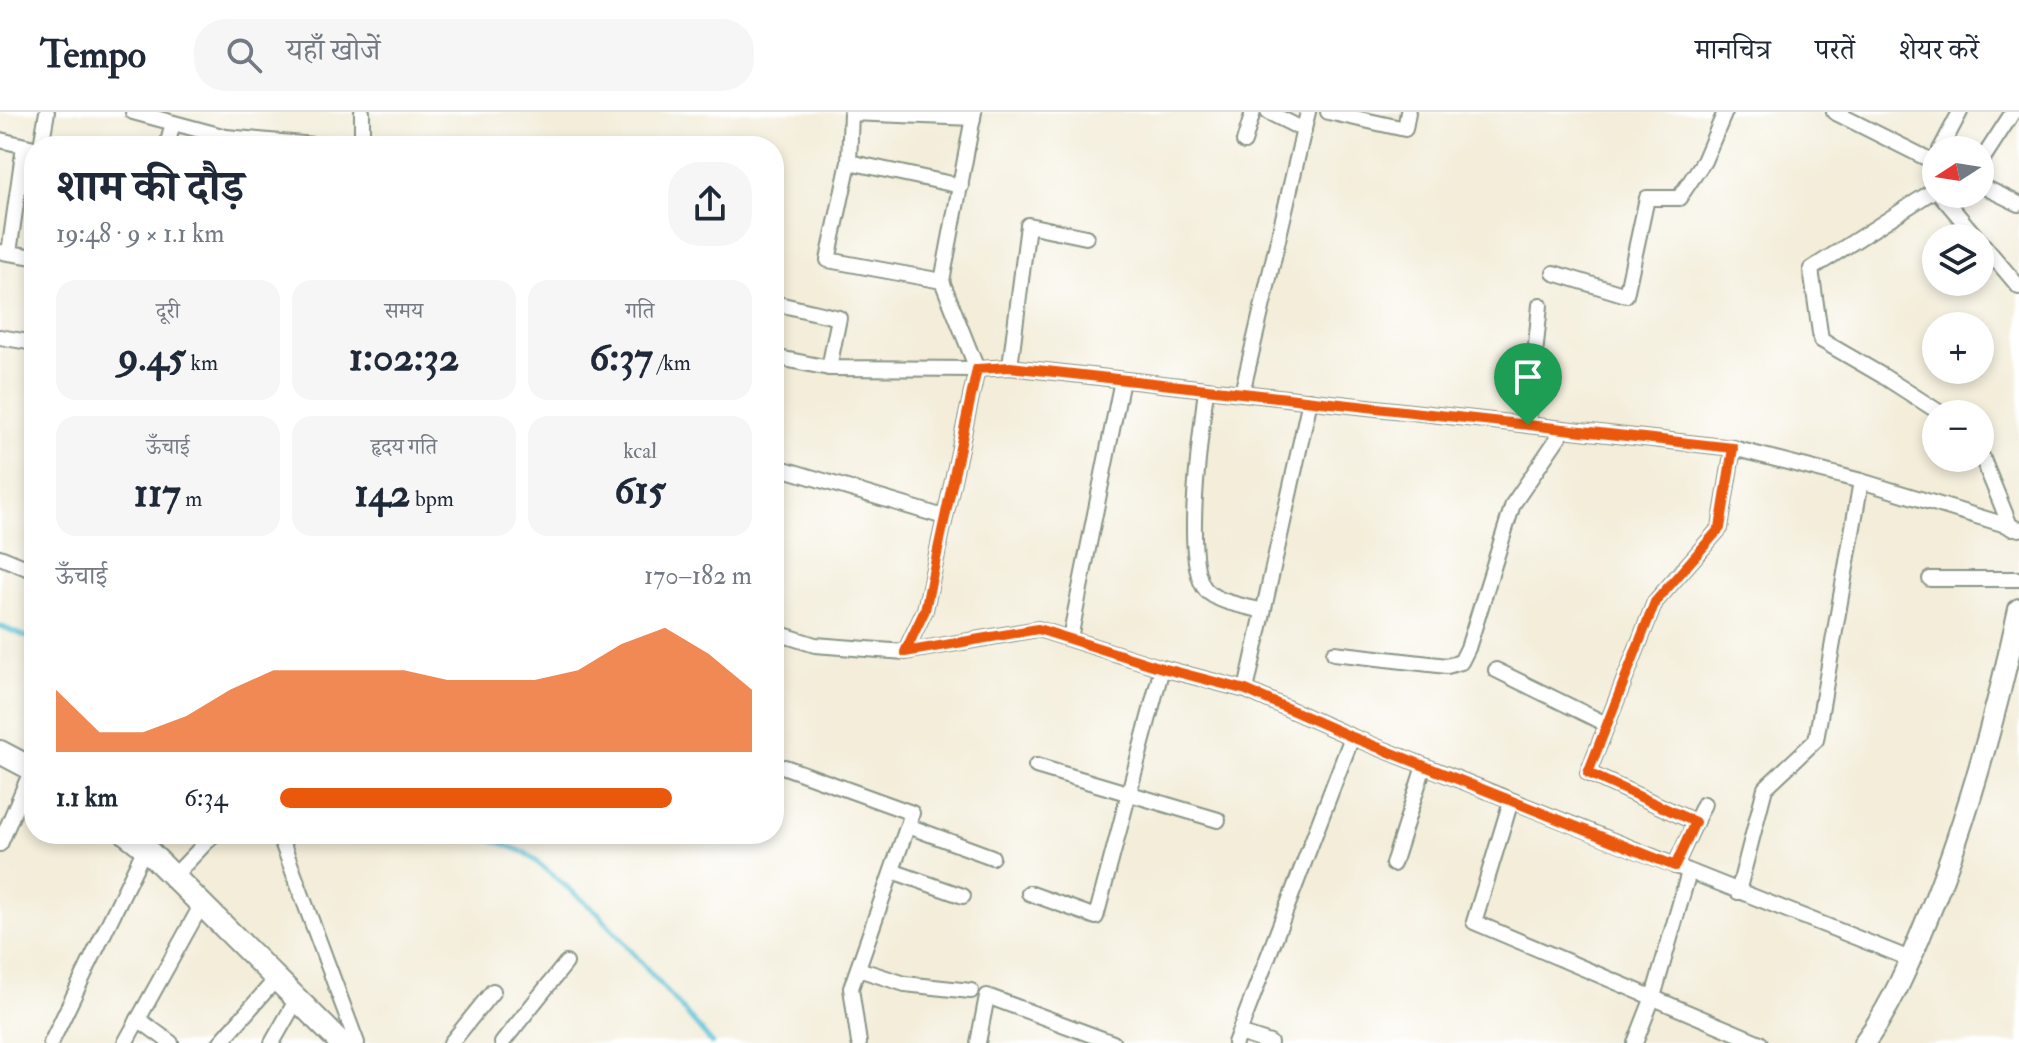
<!DOCTYPE html>
<html lang="hi">
<meta charset="utf-8">
<style>
body{margin:0;font-family:"IM FELL Double Pica","Noto Serif Devanagari",serif;background:#f6f6f7;color:#1f2937;height:100vh;display:flex;flex-direction:column;font-size:30px;white-space:nowrap}
*{box-sizing:border-box;margin:0}
p{font-size:26px;color:#747a83}
.icon{flex:none;width:44px;height:44px;fill:none;stroke:currentColor;stroke-width:2;stroke-linecap:round;stroke-linejoin:round}
.map{position:relative;flex:1;overflow:hidden}
.side{position:absolute;left:24px;top:24px;width:760px;height:708px;display:flex;flex-direction:column;background:#fff;border-radius:32px;box-shadow:0 4px 12px #0003}
.side>*{flex:none}
.needle{width:52px;rotate:258deg}
.buttons{position:absolute;left:1922px;top:24px;display:grid;gap:16px}
.buttons a{display:grid;place-items:center;width:72px;height:72px;border-radius:50%;background:#fff;box-shadow:0 4px 12px #0003;font-size:40px}
.pin{position:absolute;display:grid;place-items:center;width:68px;height:68px;color:#fff;margin:-82px -34px;border-radius:50% 50% 50% 0;rotate:-45deg;box-shadow:0 0 8px #0007}
.pin .icon{rotate:45deg}
.round{display:grid;place-items:center;flex:none;width:84px;height:84px;border-radius:32px;background:#f6f6f7}
.overview{display:flex;align-items:center;justify-content:space-between;height:136px;padding:0 32px}
h1{font-size:44px;font-weight:700;line-height:60px}
.metrics{display:grid;grid-template-columns:repeat(3,1fr);gap:12px;height:136px;padding:8px 32px}
.metrics div{display:grid;align-content:center;border-radius:20px;background:#f6f6f7;text-align:center}
.metrics b{font-size:40px;font-weight:700}
.metrics small{font-size:22px;font-weight:400}
.metrics p{font-size:22px}
.chart{height:224px;padding:16px 32px}
.chart p{display:flex;justify-content:space-between}
.chart svg{width:100%;height:144px;margin-top:8px;fill:#ea580c;opacity:.7}
ul{padding:0 32px;list-style:none;font-size:26px}
li{display:grid;grid-template-columns:128px 96px 1fr;align-items:center;height:60px}
li i{height:20px;border-radius:10px;background:#ea580c}
header{display:flex;align-items:center;gap:48px;box-sizing:border-box;height:112px;padding:0 40px;background:#fff;border-bottom:2px solid #e0e1e3}
header strong{font-size:38px}
nav{display:flex;gap:44px;margin-inline-start:auto;font-size:28px}
.search{width:560px;height:72px;background:#f6f6f7;display:flex;align-items:center;gap:20px;box-sizing:border-box;padding:0 28px;border-radius:32px;color:#747a83;font-size:30px}
.map>svg:first-child{display:block}
.lines{fill:none;stroke-linecap:round;stroke-linejoin:round}
.stream{stroke:#57c0d4;stroke-width:5}
.street-casing{stroke:#899586;stroke-width:18}
.secondary-casing{stroke:#899586;stroke-width:24}
.primary-casing{stroke:#899586;stroke-width:26}
.street{stroke:#fff;stroke-width:14}
.secondary{stroke:#fff;stroke-width:20}
.primary{stroke:#fff;stroke-width:22}
.route-casing{stroke:#fff;stroke-width:16}
.route{stroke:#ea580c;stroke-width:10}
</style>
<header>
<strong>Tempo</strong>
<div class="search"><svg class="icon" aria-label="search" viewBox="0 0 24 24"><circle cx="10" cy="10" r="6"/><path d="M15 15l6 6"/></svg>यहाँ खोजें</div>
<nav><a>मानचित्र</a><a>परतें</a><a>शेयर करें</a></nav>
</header>
<div class="map">
<svg width="2019" height="931" viewBox="0 0 2019 931">
<rect width="100%" height="100%" fill="#fff"/>
<filter id="ink" filterUnits="userSpaceOnUse"><feTurbulence type="fractalNoise" baseFrequency=".0125" numOctaves="2"/><feDisplacementMap in="SourceGraphic" scale="16" xChannelSelector="R" yChannelSelector="G"/><feConvolveMatrix kernelMatrix="1 2 1 2 8 2 1 2 1" color-interpolation-filters="sRGB"/></filter>
<filter id="wash" filterUnits="userSpaceOnUse"><feTurbulence type="fractalNoise" baseFrequency=".006" numOctaves="4" result="noise"/><feDisplacementMap in="SourceGraphic" scale="32" xChannelSelector="R" yChannelSelector="G"/><feGaussianBlur stdDeviation="1.8" result="paint"/><feColorMatrix in="noise" values="0 0 0 0 0 0 0 0 0 0 0 0 0 0 0 0 0 1.4 0 .05"/><feComposite in="paint" operator="in"/></filter>
<g filter="url(#wash)">
<rect width="100%" height="100%" fill="#f3edd9"/>
<g class="lines">
<g class="stream">
<polyline points="0,514 34,528"/>
<polyline points="479,722 526,741 598,801 712,931"/>
</g>
</g>
</g>
<g filter="url(#ink)">
<g class="lines">
<defs>
<g id="street">
<polyline points="133,0 226,25 223,34"/>
<polyline points="362,0 362,34"/>
<polyline points="1268,0 1304,18"/>
<polyline points="1328,0 1405,17 1408,0"/>
<polyline points="1834,0 1936,51"/>
<polyline points="226,25 325,34"/>
<polyline points="0,28 34,36"/>
<polyline points="1244,30 1253,0"/>
<polyline points="41,34 47,0"/>
<polyline points="167,34 173,11"/>
<polyline points="1940,38 1960,0"/>
<polyline points="849,50 961,74"/>
<polyline points="1980,51 2013,0"/>
<polyline points="1980,73 2019,92"/>
<polyline points="1936,77 1811,157 1821,228 1883,264 1942,302"/>
<polyline points="1940,82 1977,126"/>
<polyline points="1980,129 2019,175"/>
<polyline points="3,140 34,145"/>
<polyline points="9,141 24,34"/>
<polyline points="1554,161 1626,183 1647,86 1679,86 1704,49 1725,0"/>
<polyline points="942,169 974,0"/>
<polyline points="774,191 839,206 829,256"/>
<polyline points="0,225 34,231"/>
<polyline points="774,245 829,256 977,257 942,169 828,148 849,50 851,1 973,6"/>
<polyline points="1010,255 1028,113 1086,125"/>
<path d="M1206,277c-4,39 -25,174 0,201 12,13 40,16 57,21"/>
<polyline points="1242,281 1308,0"/>
<polyline points="1528,313 1540,193"/>
<polyline points="1980,340 2011,416"/>
<polyline points="774,354 944,405"/>
<polyline points="0,445 34,459"/>
<polyline points="1930,467 2019,467"/>
<polyline points="774,520 815,533 905,540 925,498 977,257 1010,255 1733,336 1861,369 2019,417"/>
<polyline points="1070,526 1122,268"/>
<polyline points="905,540 1038,517 1162,556 1246,578 1352,625 1910,847"/>
<polyline points="1334,541 1447,554 1461,550 1468,536 1513,392 1564,317"/>
<polyline points="1496,558 1606,612"/>
<polyline points="1246,578 1310,288"/>
<polyline points="1036,654 1218,708"/>
<polyline points="785,655 912,701 851,876 859,931"/>
<polyline points="1511,689 1474,810 1760,931"/>
<polyline points="1695,710 1588,661 1655,490 1720,416 1733,336"/>
<polyline points="908,714 992,745"/>
<polyline points="279,722 357,931"/>
<polyline points="0,732 32,657"/>
<polyline points="1393,752 1424,654"/>
<polyline points="1675,754 1704,692"/>
<polyline points="892,759 963,784"/>
<polyline points="174,764 214,722"/>
<polyline points="1738,780 1765,676 1816,628 1861,369"/>
<polyline points="1029,781 1096,805 1162,556"/>
<polyline points="858,857 905,872 971,879"/>
<polyline points="138,907 171,931"/>
<polyline points="1239,921 1270,931"/>
<polyline points="51,931 145,736"/>
<polyline points="125,931 202,792"/>
<polyline points="220,931 276,867"/>
<polyline points="272,931 297,887"/>
<polyline points="451,931 493,879"/>
<polyline points="502,931 566,851"/>
<polyline points="978,931 987,884 1113,931"/>
<polyline points="1235,931 1352,625"/>
<polyline points="1635,931 1653,885 1689,760"/>
</g>
<path id="secondary" d="M1864,931c27,-36 44,-77 61,-119 42,-101 71,-208 94,-315"/>
<g id="primary">
<polyline points="0,640 34,658"/>
<polyline points="127,722 145,736 341,931"/>
</g>
</defs>
<use href="#street" class="street-casing"/>
<use href="#secondary" class="secondary-casing"/>
<use href="#primary" class="primary-casing"/>
<use href="#street" class="street"/>
<use href="#secondary" class="secondary"/>
<use href="#primary" class="primary"/>
</g>
</g>
<g class="lines" filter="url(#ink)">
<defs>
<polygon id="route" points="1010,255 1733,336 1720,416 1655,490 1588,661 1695,710 1675,754 1352,625 1246,578 1162,556 1038,517 905,540 925,498 977,257"/>
</defs>
<use href="#route" class="route-casing"/>
<use href="#route" class="route"/>
</g>
</svg>
<div class="buttons">
<a><svg class="needle" viewBox="-14 -14 28 28"><path d="M0-13l5 13h-10z" fill="#e53935"/><path d="M0 13l5-13h-10z" fill="#747a83"/></svg></a>
<a><svg class="icon" aria-label="layers" viewBox="0 0 24 24"><path d="M12 4l9 5-9 5-9-5zM3 14l9 5 9-5"/></svg></a>
<a>+</a>
<a>−</a>
</div>
<div class="pin" style="left:1528px;top:313px;background:#1e9e55"><svg class="icon" aria-label="arrive" viewBox="0 0 24 24"><path d="M6 21V4h12l-3 4 3 4H6"/></svg></div>
<section class="side">
<div class="overview"><div><h1>शाम की दौड़</h1><p>19:48 · 9 × 1.1 km</p></div><a class="round"><svg class="icon" aria-label="share" viewBox="0 0 24 24"><path d="M12 15V3M7 8l5-5 5 5M5 13v7h14v-7"/></svg></a></div>
<div class="metrics">
<div><p>दूरी</p><b>9.45<small> km</small></b></div>
<div><p>समय</p><b>1:02:32</b></div>
<div><p>गति</p><b>6:37<small> /km</small></b></div>
</div>
<div class="metrics">
<div><p>ऊँचाई</p><b>117<small> m</small></b></div>
<div><p>हृदय गति</p><b>142<small> bpm</small></b></div>
<div><p>kcal</p><b>615</b></div>
</div>
<div class="chart"><p><span>ऊँचाई</span>170–182 m</p>
<svg viewBox="0 0 160 44" preserveAspectRatio="none"><path d="M0 44V25L10 38L20 38L30 33L40 25L50 19L60 19L70 19L80 19L90 22L100 22L110 22L120 19L130 11L140 6L150 14L160 25V44z"/></svg>
</div>
<ul>
<li><b>1.1 km</b>6:34<i style="width:83%"></i></li>
</ul>
</section>
</div>
